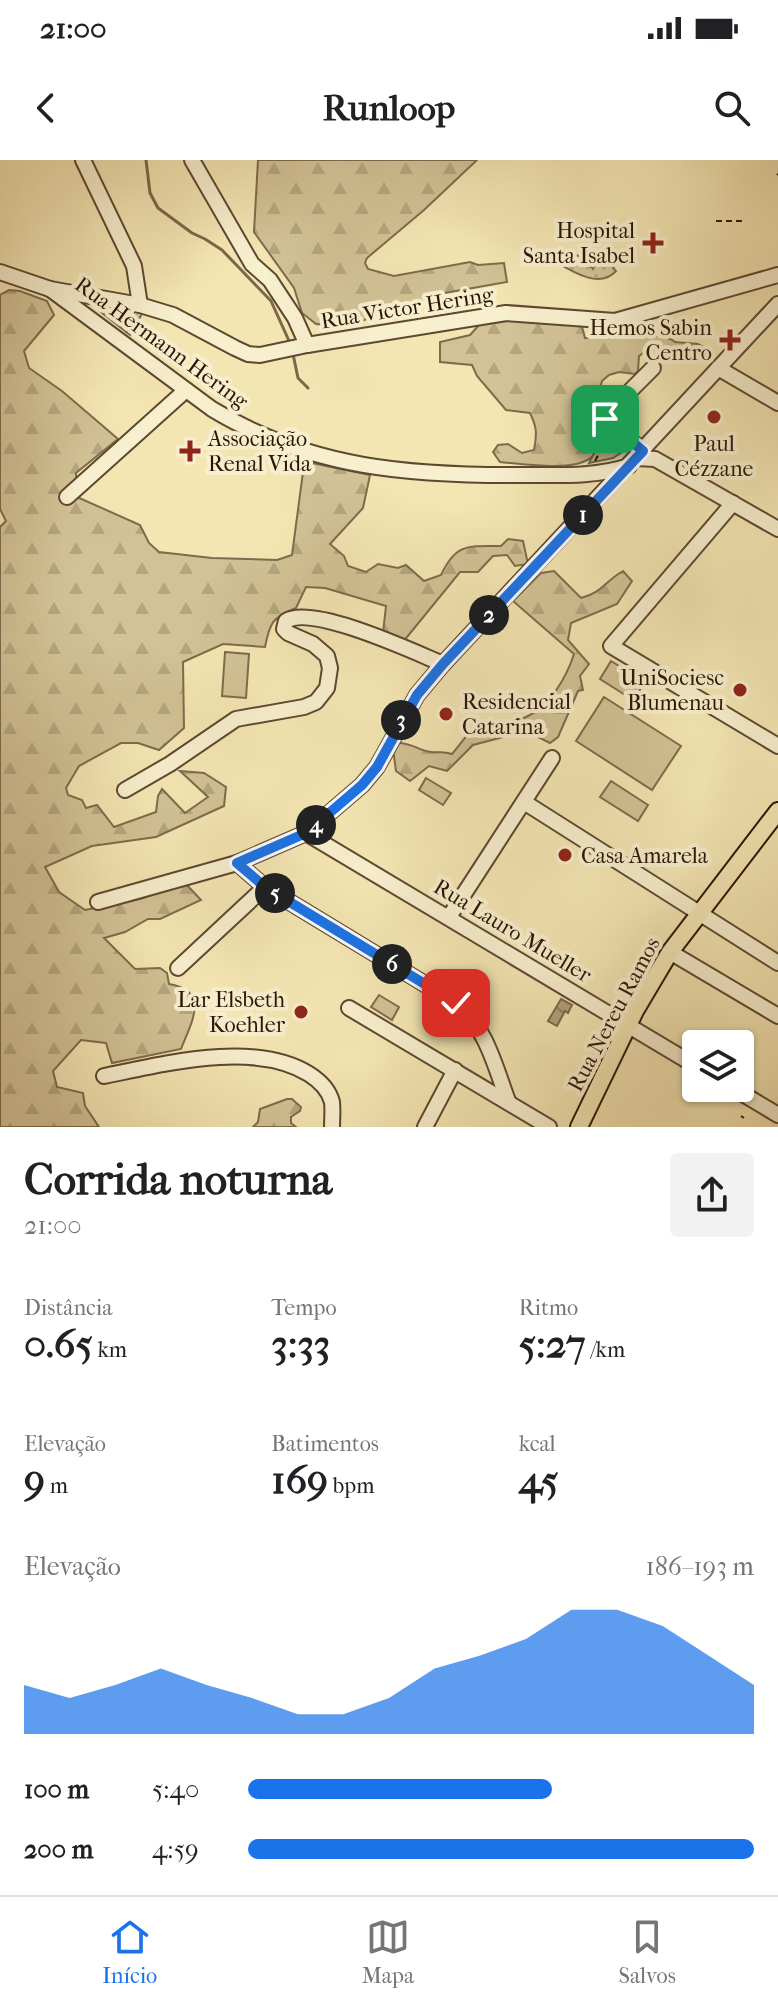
<!DOCTYPE html>
<html lang="pt">
<meta charset="utf-8">
<style>
body{margin:0;font-family:"IM FELL French Canon",serif;background:#f2f2f2;color:#202124;height:100vh;display:flex;flex-direction:column;font-size:30px;white-space:nowrap}
*{box-sizing:border-box;margin:0}
p{font-size:26px;color:#757577}
.icon{flex:none;width:44px;height:44px;fill:none;stroke:currentColor;stroke-width:2;stroke-linecap:round;stroke-linejoin:round}
.map{position:relative;height:967px;overflow:hidden}
.side{display:flex;flex-direction:column;background:#fff;flex:1}
.side>*{flex:none}
.controls{position:absolute;left:682px;top:870px;display:grid;gap:16px}
.controls a{display:grid;place-items:center;width:72px;height:72px;border-radius:8px;background:#fff;box-shadow:0 2px 6px #0004;font-size:40px}
.pin{position:absolute;display:grid;place-items:center;width:68px;height:68px;color:#fff;margin:-34px;border-radius:16px;box-shadow:0 4px 12px #0006}
.km{position:absolute;width:40px;height:40px;margin:-20px;border-radius:50%;background:#222;color:#fff;font-size:22px;line-height:40px;text-align:center}
.round{display:grid;place-items:center;flex:none;width:84px;height:84px;border-radius:8px;background:#f2f2f2}
.head{display:flex;align-items:center;justify-content:space-between;height:136px;padding:0 24px}
h1{font-size:44px;font-weight:700;line-height:60px}
.metrics{display:grid;grid-template-columns:repeat(3,1fr);gap:12px;height:136px;padding:8px 24px}
.metrics div{display:grid;align-content:center}
.metrics b{font-size:40px;font-weight:700}
.metrics small{font-size:22px;font-weight:400}
.metrics p{font-size:22px}
.chart{height:224px;padding:16px 24px}
.chart p{display:flex;justify-content:space-between}
.chart svg{width:100%;height:144px;margin-top:8px;fill:#1a73e8;opacity:.7}
ul{padding:0 24px;list-style:none;font-size:26px}
li{display:grid;grid-template-columns:128px 96px 1fr;align-items:center;height:60px}
li i{height:20px;border-radius:10px;background:#1a73e8}
.status{display:flex;justify-content:space-between;align-items:center;height:56px;padding:0 40px;background:#fff;direction:ltr}
.status svg{height:22px;fill:currentColor}
header{display:flex;justify-content:space-between;align-items:center;height:104px;padding:0 24px;background:#fff;font-size:36px;font-weight:700}
.tab-bar{display:flex;justify-content:space-around;align-items:center;height:112px;border-top:2px solid #e0e0e0;background:#fff;font-size:22px;color:#757577}
.tab-bar a{display:grid;justify-items:center;gap:4px}
.tab-bar .active{color:#1a73e8}
.map>svg:first-child{display:block}
.grass{fill:url(#grass-dots);stroke:#7e6b4c;stroke-width:2}
.forest{fill:url(#forest-firs);stroke:#7e6b4c;stroke-width:2}
.park{fill:#d2c295;stroke:#7e6b4c;stroke-width:2}
.water{fill:url(#water-waves);stroke:#7b674a;stroke-width:2}
.lines{fill:none;stroke-linecap:round;stroke-linejoin:round}
.stream{stroke:#7b674a;stroke-width:3}
.minor-casing{stroke:#5d4830;stroke-width:18}
.major-casing{stroke:#2b1404;stroke-width:20}
.path{stroke:#2b1404;stroke-width:2;stroke-dasharray:6 4;stroke-linecap:butt}
.minor{stroke:#f8efce;stroke-width:14}
.major{stroke:#f4e6b3;stroke-width:16}
.route-casing{stroke:#fff;stroke-width:16}
.route{stroke:#1a73e8;stroke-width:10}
.poi-dot{fill:#8f2418;stroke:#f8efce;stroke-width:3}
.labels{text-anchor:middle;stroke-width:8;stroke-linejoin:round;paint-order:stroke}
.poi-label{font-size:22px;fill:#2b1404;stroke:#f8efce;text-anchor:end}
.street-label{font-size:22px;fill:#2b1404;stroke:#f8efce}
</style>
<div class="status"><b>21:00</b><svg viewBox="0 0 49 12"><path d="M0 12V9h3v3zM5 12V6h3v6zM10 12V3h3v9zM15 12V0h3v12zM26 1h20v11H26zM47 4h2v5h-2z"/></svg></div>
<header><svg class="icon" aria-label="back" viewBox="0 0 24 24"><path d="M15 5l-7 7 7 7"/></svg>Runloop<svg class="icon" aria-label="search" viewBox="0 0 24 24"><circle cx="10" cy="10" r="6"/><path d="M15 15l6 6"/></svg></header>
<div class="map">
<svg width="778" height="967" viewBox="0 0 778 967">
<defs>
<pattern id="grass-dots" width="8" height="8" patternUnits="userSpaceOnUse" patternTransform="scale(2)"><rect width="8" height="8" fill="#d2c295"/><path d="M2 2h.1M6 6h.1" fill="none" stroke="#b4a67f" stroke-width="1.8" stroke-linecap="round"/></pattern>
<pattern id="forest-firs" width="22" height="20" patternUnits="userSpaceOnUse" patternTransform="scale(2)"><rect width="22" height="20" fill="#d2c295"/><path d="M5 1l3.5 6h-7zM16 11l3.5 6h-7z" fill="#b4a67f"/></pattern>
<pattern id="water-waves" width="16" height="10" patternUnits="userSpaceOnUse" patternTransform="scale(2)"><rect width="16" height="10" fill="#b09f78"/><path d="M0 5q4-4 8 0t8 0" fill="none" stroke="#8f8060"/></pattern>
</defs>
<rect width="100%" height="100%" fill="#f4e6b3"/>
<filter id="stains"><feTurbulence type="fractalNoise" baseFrequency=".0025" numOctaves="4"/><feColorMatrix values="0 0 0 0 .2 0 0 0 0 .09 0 0 0 0 .02 0 0 0 .5 -.17"/></filter>
<radialGradient id="worn" r=".72"><stop offset=".6" stop-color="#630" stop-opacity="0"/><stop offset="1" stop-color="#630" stop-opacity=".3"/></radialGradient>
<path class="grass" d="M567,92l15,5 11,12 6,-15 19,2 1,4 -6,8 3,3c-19,21 -51,-5 -70,-15z"/>
<g class="forest">
<polygon points="258,0 477,0 424,50 367,98 365,103 368,109 394,116 470,102 478,105 504,103 507,122 439,134 344,167 316,164 302,153 294,128 254,72"/>
<path d="M9,130l11,1 27,10 7,14 -30,36 5,17 33,23 56,48 -42,34 1,24 63,28 9,18 10,9 53,6 65,2 15,-5 11,-83 9,-9 58,12 -7,33 -33,36 14,12 4,10 18,6 12,-8 20,4 8,-3 18,16 17,-6c15,-32 27,-29 60,-29l7,-7 15,2 5,23 -13,2 -8,-11 -14,1 -15,16h-18l-57,70 -20,-9 3,-27 -61,-18 -19,-1 -10,21c-24,10 -26,14 -31,39l-42,-3 -40,18 1,66 -25,22 -21,-7h-17l-42,23 -13,22 2,7 14,5 4,8 11,-3 17,22 42,-15 2,-16 4,-7 23,24 23,-16 -28,-26 24,2 22,14 -2,19 -68,31 -64,9 -47,21 14,25 26,18 55,-11 45,-16 16,17 -41,19h-12l-23,13 -21,6 31,31 25,-1 7,5 2,11c42,7 22,39 12,65l-69,14 -6,-20 -25,-3 -28,31 4,16 26,6 2,13 14,21h-99v-600l6,-6 -6,-12v-214z"/>
<path d="M533,157l48,6 4,15c19,0 79,-8 90,4l23,2 5,3 -3,6 -17,9 -18,-13 -15,-1 -11,8 -1,15 -3,3 -16,-2 -10,3 -7,6 -5,19 7,20 -6,13 12,2c-7,11 -14,22 -27,27 -20,8 -61,2 -83,0l-7,-10 5,-7 10,-1 14,9 12,-3c3,-16 3,-23 -4,-37l-24,-3 -29,-34 -5,-11 -32,-3v-20l30,-7 9,-10z"/>
<path d="M554,411l27,27c22,-6 23,-16 42,-27l9,10 -15,23 -46,19 -3,17 21,24 -9,12 3,14 -5,1 -20,46 -8,6 -24,-12 -53,14 -26,26 -18,-5 -19,15 -14,-10 -3,-22 4,-6c14,-1 22,8 34,9 9,1 12,-1 21,2l24,-30c17,-1 37,0 52,-8 22,-10 39,-40 46,-62l-61,-53 28,-28z"/>
<polygon points="287,939 292,939 301,947 300,951 291,957 291,963 296,967 253,967 258,962 260,949"/>
</g>
<g class="park">
<polygon points="105,144 143,152 130,175 101,152 101,146"/>
<polygon points="607,268 628,284 627,289 613,298 589,303"/>
<polygon points="225,492 249,494 246,538 222,536"/>
<polygon points="611,501 645,522 633,540 600,519"/>
<polygon points="604,537 681,586 652,630 576,581"/>
<polygon points="426,618 451,633 443,645 419,630"/>
<polygon points="611,621 648,645 638,661 600,637"/>
<polygon points="379,835 399,847 392,860 371,847"/>
</g>
<polygon class="water" points="561,839 572,845 568,853 565,851 557,866 548,861"/>
<g class="lines">
<g class="stream">
<polyline points="146,0 150,33 158,48 192,73 205,79 222,90 271,141 290,183"/>
<polyline points="293,194 298,218 308,228"/>
</g>
<defs>
<g id="minor">
<polyline points="83,0 134,106 140,145"/>
<polyline points="192,0 252,104 270,120 295,158 307,185"/>
<path d="M0,112l50,17 162,120c99,60 200,67 313,66 35,0 71,2 104,-9"/>
<polyline points="50,129 140,145 173,155 235,188 248,194 260,195 307,185 506,153 615,161 778,115"/>
<polyline points="718,208 778,243"/>
<polyline points="643,291 605,259 607,254 653,208"/>
<polyline points="636,298 655,299 778,369"/>
<polyline points="67,337 186,230"/>
<polyline points="733,343 611,486 778,586"/>
<path d="M125,630l45,-26 66,-45 68,-12 12,-5 11,-14 3,-20 -3,-12 -14,-12 -25,-11 -4,-4 2,-8c26,-17 128,31 157,43"/>
<polyline points="524,642 778,803"/>
<polyline points="306,673 696,906"/>
<path d="M237,703l28,24 191,116c30,24 39,63 52,98"/>
<polyline points="98,742 237,703 306,673 362,625 377,607 417,535 443,504 778,144"/>
<polyline points="449,757 552,598"/>
<polyline points="670,792 778,856"/>
<polyline points="178,808 265,727"/>
<polyline points="349,848 549,967"/>
<path d="M104,916c60,-12 150,-36 205,-2 11,7 20,16 23,28 1,8 0,17 0,25"/>
<polyline points="733,928 778,955"/>
<polyline points="425,967 455,910"/>
</g>
<polyline id="major" points="579,967 635,851 670,792 778,651"/>
</defs>
<use href="#minor" class="minor-casing"/>
<use href="#major" class="major-casing"/>
<g class="path">
<polyline points="777,15 778,14"/>
<polyline points="716,61 744,61"/>
<polyline points="122,166 128,154"/>
<polyline points="139,166 147,170"/>
<polyline points="227,284 234,275"/>
<polyline points="595,301 607,279"/>
<polyline points="741,956 744,958"/>
</g>
<use href="#minor" class="minor"/>
<use href="#major" class="major"/>
</g>
<g class="lines">
<defs>
<polyline id="route" points="456,843 265,727 237,703 306,673 362,625 377,607 417,535 443,504 643,291 605,259"/>
</defs>
<use href="#route" class="route-casing"/>
<use href="#route" class="route"/>
</g>
<g class="poi-dot">
<path d="M649 71h8v8h8v8h-8v8h-8v-8h-8v-8h8z"/>
<path d="M726 168h8v8h8v8h-8v8h-8v-8h-8v-8h8z"/>
<circle cx="714" cy="257" r="8"/>
<path d="M186 279h8v8h8v8h-8v8h-8v-8h-8v-8h8z"/>
<circle cx="740" cy="530" r="8"/>
<circle cx="446" cy="554" r="8"/>
<circle cx="565" cy="695" r="8"/>
<circle cx="301" cy="852" r="8"/>
</g>
<g class="labels">
<g class="poi-label">
<text x="635" y="78">Hospital<tspan x="635" dy="25">Santa Isabel</tspan></text>
<text x="712" y="175">Hemos Sabin<tspan x="712" dy="25">Centro</tspan></text>
<text x="208" y="286" text-anchor="start">Associação<tspan x="208" dy="25">Renal Vida</tspan></text>
<text x="714" y="291" text-anchor="middle">Paul<tspan x="714" dy="25">Cézzane</tspan></text>
<text x="724" y="525">UniSociesc<tspan x="724" dy="25">Blumenau</tspan></text>
<text x="462" y="549" text-anchor="start">Residencial<tspan x="462" dy="25">Catarina</tspan></text>
<text x="581" y="703" text-anchor="start">Casa Amarela</text>
<text x="285" y="847">Lar Elsbeth<tspan x="285" dy="25">Koehler</tspan></text>
</g>
<g class="street-label">
<text transform="translate(407 147) rotate(-9)" y="8">Rua Victor Hering</text>
<text transform="translate(162 182) rotate(36)" y="8">Rua Hermann Hering</text>
<text transform="translate(513 770) rotate(31)" y="8">Rua Lauro Mueller</text>
<text transform="translate(613 854) rotate(-62)" y="8">Rua Nereu Ramos</text>
</g>
</g>
<rect width="100%" height="100%" filter="url(#stains)"/>
<rect width="100%" height="100%" fill="url(#worn)"/>
</svg>
<div class="controls">
<a><svg class="icon" aria-label="layers" viewBox="0 0 24 24"><path d="M12 4l9 5-9 5-9-5zM3 14l9 5 9-5"/></svg></a>
</div>
<div class="pin" style="left:605px;top:259px;background:#1e9e55"><svg class="icon" aria-label="arrive" viewBox="0 0 24 24"><path d="M6 21V4h12l-3 4 3 4H6"/></svg></div>
<div class="pin" style="left:456px;top:843px;background:#d93025"><svg class="icon" aria-label="check" viewBox="0 0 24 24"><path d="M5 12l5 5 9-10"/></svg></div>
<b class="km" style="left:583px;top:355px">1</b>
<b class="km" style="left:489px;top:455px">2</b>
<b class="km" style="left:401px;top:560px">3</b>
<b class="km" style="left:316px;top:665px">4</b>
<b class="km" style="left:275px;top:733px">5</b>
<b class="km" style="left:392px;top:804px">6</b>
</div>
<section class="side">
<div class="head"><div><h1>Corrida noturna</h1><p>21:00</p></div><a class="round"><svg class="icon" aria-label="share" viewBox="0 0 24 24"><path d="M12 15V3M7 8l5-5 5 5M5 13v7h14v-7"/></svg></a></div>
<div class="metrics">
<div><p>Distância</p><b>0.65<small> km</small></b></div>
<div><p>Tempo</p><b>3:33</b></div>
<div><p>Ritmo</p><b>5:27<small> /km</small></b></div>
</div>
<div class="metrics">
<div><p>Elevação</p><b>9<small> m</small></b></div>
<div><p>Batimentos</p><b>169<small> bpm</small></b></div>
<div><p>kcal</p><b>45</b></div>
</div>
<div class="chart"><p><span>Elevação</span>186–193 m</p>
<svg viewBox="0 0 160 44" preserveAspectRatio="none"><path d="M0 44V29L10 33L20 29L30 24L40 29L50 33L60 38L70 38L80 33L90 24L100 20L110 15L120 6L130 6L140 11L150 20L160 29V44z"/></svg>
</div>
<ul>
<li><b>100 m</b>5:40<i style="width:60%"></i></li>
<li><b>200 m</b>4:59<i style="width:100%"></i></li>
</ul>
</section>
<nav class="tab-bar">
<a class="active"><svg class="icon" aria-label="home" viewBox="0 0 24 24"><path d="M3 11l9-7 9 7M6 9v11h12V9"/></svg>Início</a>
<a><svg class="icon" aria-label="map" viewBox="0 0 24 24"><path d="M3 6l6-2 6 2 6-2v14l-6 2-6-2-6 2zM9 4v14M15 6v14"/></svg>Mapa</a>
<a><svg class="icon" aria-label="saved" viewBox="0 0 24 24"><path d="M7 4h10v16l-5-4-5 4z"/></svg>Salvos</a>
</nav>
